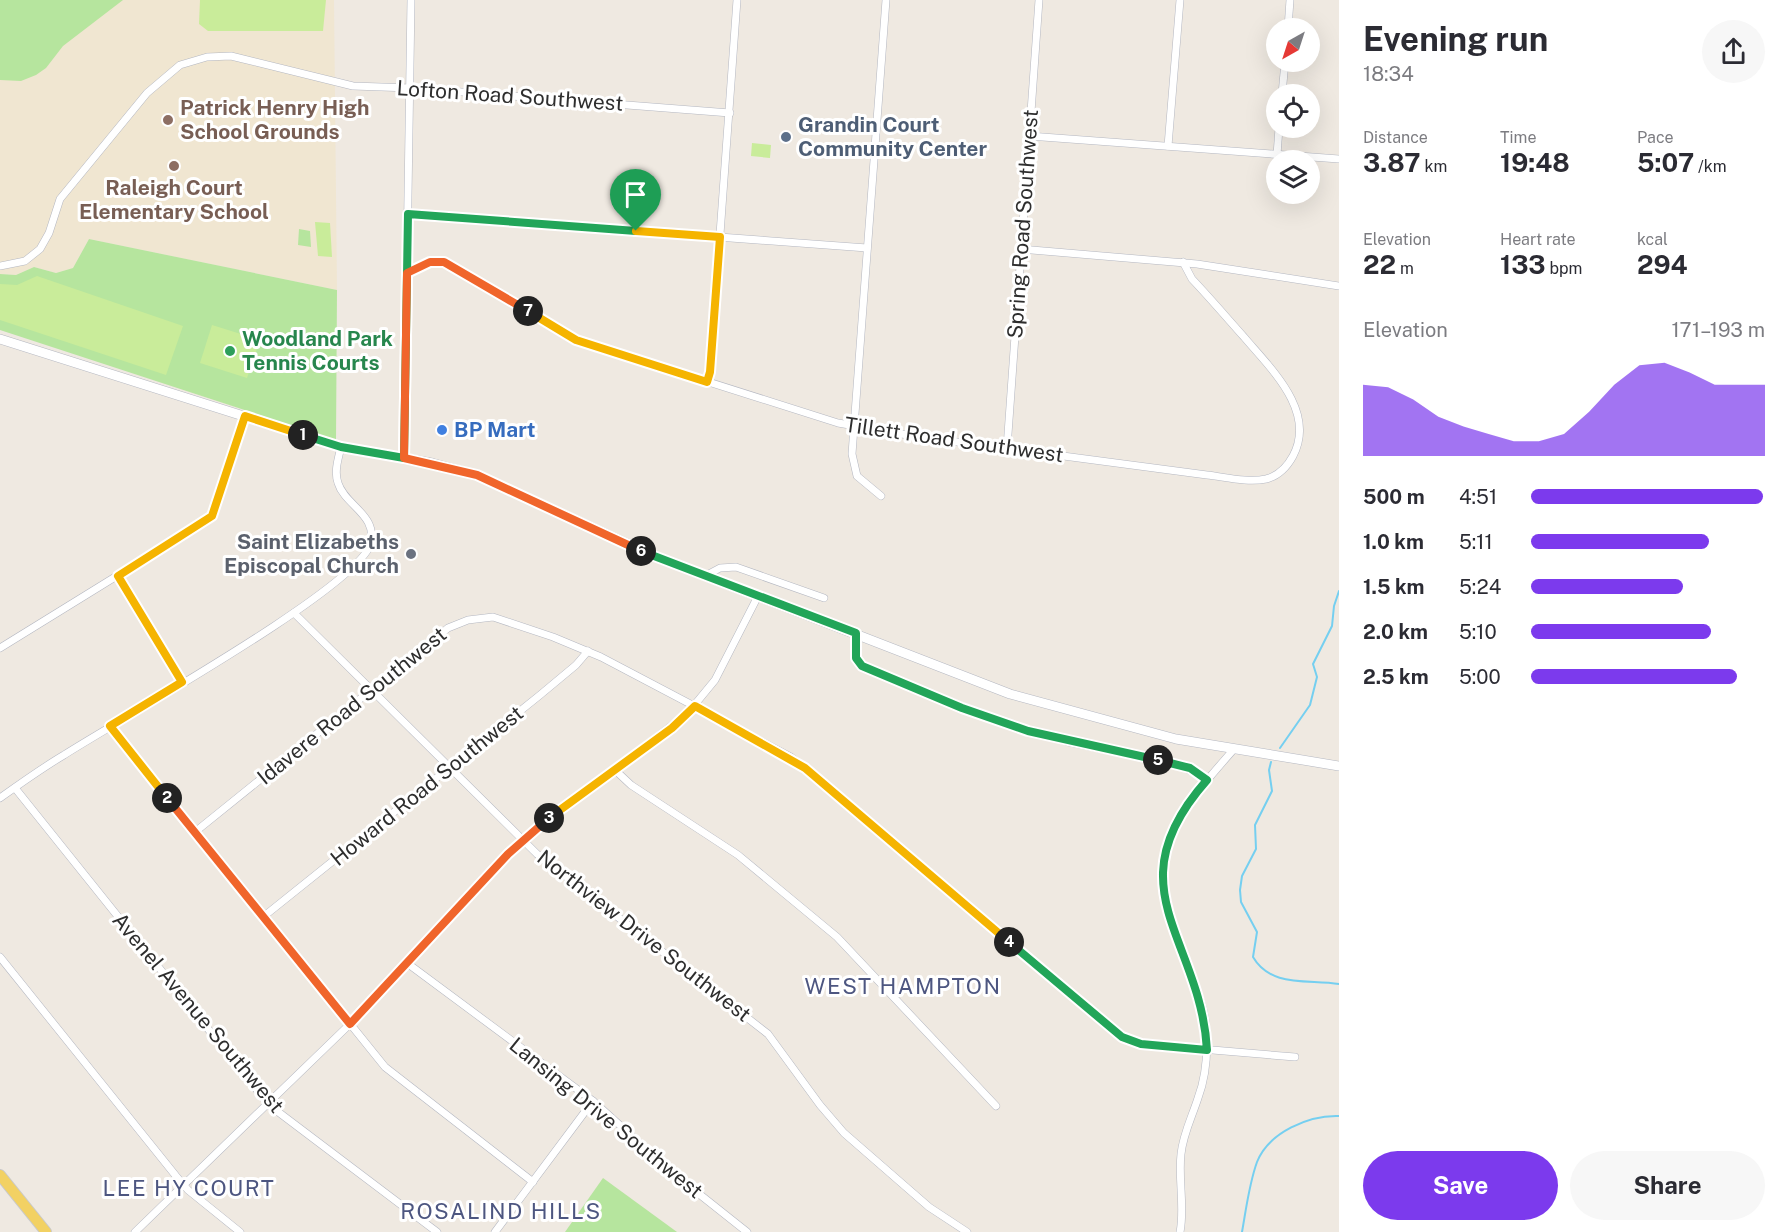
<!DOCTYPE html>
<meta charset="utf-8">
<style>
body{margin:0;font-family:"Public Sans",sans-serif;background:#f7f7f7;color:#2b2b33;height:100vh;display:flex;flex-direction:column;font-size:22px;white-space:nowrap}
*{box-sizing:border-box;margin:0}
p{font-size:20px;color:#7c7c81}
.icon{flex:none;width:33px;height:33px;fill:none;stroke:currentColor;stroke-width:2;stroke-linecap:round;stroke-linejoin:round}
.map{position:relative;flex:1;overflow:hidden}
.drawer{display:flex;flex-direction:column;background:#fff;width:450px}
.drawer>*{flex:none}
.needle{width:39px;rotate:219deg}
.controls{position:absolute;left:1266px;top:18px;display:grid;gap:12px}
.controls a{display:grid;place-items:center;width:54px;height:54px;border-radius:50%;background:#fff;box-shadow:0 6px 24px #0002;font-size:30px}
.pin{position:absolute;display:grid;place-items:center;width:51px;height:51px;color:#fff;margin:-62px -26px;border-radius:50% 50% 50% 0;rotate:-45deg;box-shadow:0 0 6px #0007}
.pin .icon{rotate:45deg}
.km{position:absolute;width:30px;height:30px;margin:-15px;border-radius:50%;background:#222;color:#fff;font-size:16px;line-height:30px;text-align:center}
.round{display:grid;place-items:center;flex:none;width:63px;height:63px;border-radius:32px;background:#f7f7f7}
.overview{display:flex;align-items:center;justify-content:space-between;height:102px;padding:0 24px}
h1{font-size:33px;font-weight:700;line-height:45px}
.stats{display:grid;grid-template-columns:repeat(3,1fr);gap:9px;height:102px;padding:6px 24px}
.stats div{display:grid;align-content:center}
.stats b{font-size:26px;font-weight:700}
.stats small{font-size:16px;font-weight:400}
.stats p{font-size:16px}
.chart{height:168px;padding:12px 24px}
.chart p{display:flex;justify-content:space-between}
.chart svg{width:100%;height:108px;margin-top:6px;fill:#7c3aed;opacity:.7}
.cta{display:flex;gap:12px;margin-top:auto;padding:12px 24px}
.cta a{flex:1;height:69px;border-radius:36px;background:#7c3aed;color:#fff;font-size:24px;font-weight:700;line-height:69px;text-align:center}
.cta a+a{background:#f7f7f7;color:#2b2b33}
ul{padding:0 24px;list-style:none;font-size:20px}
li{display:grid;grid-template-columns:96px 72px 1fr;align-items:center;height:45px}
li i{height:15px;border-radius:8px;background:#7c3aed}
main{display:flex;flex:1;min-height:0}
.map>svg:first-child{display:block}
.education{fill:#f0e6d1}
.green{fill:#b6e59e}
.pitch{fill:#c9ec9a}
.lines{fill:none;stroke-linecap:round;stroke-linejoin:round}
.stream{stroke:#75cff0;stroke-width:2}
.street-casing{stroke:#b4b7c1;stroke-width:8}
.secondary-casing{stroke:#b4b7c1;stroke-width:10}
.primary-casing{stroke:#c9c9c9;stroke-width:12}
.street{stroke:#fff;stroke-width:7}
.secondary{stroke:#fff;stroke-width:9}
.primary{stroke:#f2d163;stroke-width:10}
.split-1-casing{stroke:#fff;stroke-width:12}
.split-2-casing{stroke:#fff;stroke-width:12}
.split-3-casing{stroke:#fff;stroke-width:12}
.split-4-casing{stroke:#fff;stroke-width:12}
.split-5-casing{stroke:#fff;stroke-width:12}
.split-6-casing{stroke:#fff;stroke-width:12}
.split-7-casing{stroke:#fff;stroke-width:12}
.split-8-casing{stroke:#fff;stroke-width:12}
.split-1{stroke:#22a559;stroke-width:8}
.split-2{stroke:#f5b400;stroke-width:8}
.split-3{stroke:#f0652b;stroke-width:8}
.split-4{stroke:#f5b400;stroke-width:8}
.split-5{stroke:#22a559;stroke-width:8}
.split-6{stroke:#22a559;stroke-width:8}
.split-7{stroke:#f0652b;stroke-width:8}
.split-8{stroke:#f5b400;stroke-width:8}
.education-dot{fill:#8d6e63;stroke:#fff;stroke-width:2}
.service-dot{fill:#5c6f8a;stroke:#fff;stroke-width:2}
.leisure-dot{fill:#2e9e5b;stroke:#fff;stroke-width:2}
.shop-dot{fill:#3f7fe0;stroke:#fff;stroke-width:2}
.worship-dot{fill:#6b7280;stroke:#fff;stroke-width:2}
.labels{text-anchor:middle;stroke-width:6;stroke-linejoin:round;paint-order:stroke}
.street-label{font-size:21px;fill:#2e2e2e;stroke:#fff}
.education-label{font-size:21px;font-weight:bold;fill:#785e54;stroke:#fff;text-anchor:start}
.service-label{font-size:21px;font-weight:bold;fill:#4e5e75;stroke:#fff;text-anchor:start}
.leisure-label{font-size:21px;font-weight:bold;fill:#27864d;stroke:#fff;text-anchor:start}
.shop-label{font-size:21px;font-weight:bold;fill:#366cbe;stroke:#fff;text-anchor:start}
.worship-label{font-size:21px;font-weight:bold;fill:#5b616d;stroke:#fff;text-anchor:end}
.neighbourhood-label{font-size:22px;letter-spacing:1.5px;fill:#4d5680;stroke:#fff}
</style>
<main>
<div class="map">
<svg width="1339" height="1232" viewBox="0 0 1339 1232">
<rect width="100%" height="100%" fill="#efe9e1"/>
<polygon class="education" points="0,0 334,0 337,290 89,239 73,268 56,273 34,267 16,275 0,274"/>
<g class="green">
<polygon points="0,0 123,0 63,46 46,68 36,75 21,81 0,80"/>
<polygon points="299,229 310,231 311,247 298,245"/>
<polygon points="89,239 337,290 336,440 0,330 0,274 16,275 34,267 56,273 73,268"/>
<polygon points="603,1178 677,1232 565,1232"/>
</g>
<g class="pitch">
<polygon points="200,0 326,0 323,31 208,31 199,24"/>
<polygon points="752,143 771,145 770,158 751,156"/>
<polygon points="315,222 330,223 332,257 318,256"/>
<polygon points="37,276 183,326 166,375 0,320 0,284 17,285"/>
<polygon points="212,325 260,340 247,378 200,363"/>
</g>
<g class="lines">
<g class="stream">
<polyline points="1280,748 1310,705 1317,677 1313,664 1332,626 1334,606 1339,591"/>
<path d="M1271,762l-2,8 3,21 -17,34 1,24 -14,27 -2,14 1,12 16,30 -4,25c18,31 55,22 86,27"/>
<path d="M1242,1232c4,-22 7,-48 15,-70 12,-30 52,-47 82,-46"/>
</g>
<defs>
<g id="street">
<polyline points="1288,28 1290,0"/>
<polyline points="1282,94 1285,62"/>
<polyline points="1029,136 1339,159"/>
<polyline points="1168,146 1180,0"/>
<polyline points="1277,155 1279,128"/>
<polyline points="408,214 867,248"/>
<polyline points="1020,249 1197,264 1339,286"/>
<polyline points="0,266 25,261 40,249 49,233 60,199 147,93 180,65 207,57 231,56 353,86 410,88 730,113"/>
<path d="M407,273l18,-10 19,-1 132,78 262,83 81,14 288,38c18,2 41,8 59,4 12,-3 21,-12 27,-23 24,-45 -23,-88 -49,-119 -17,-19 -34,-39 -52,-58l-9,-17"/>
<polyline points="707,382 710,372 737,0"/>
<polyline points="1007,448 1039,0"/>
<polyline points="404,458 411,0"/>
<polyline points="881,496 857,476 852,454 886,0"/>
<polyline points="118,576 182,682"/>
<polyline points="705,576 720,568 736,567 824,598"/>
<polyline points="294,613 537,854 768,1034 820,1105 844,1133 929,1207 967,1232"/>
<polyline points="856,633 856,658 862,666 996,720 1068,742 1180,765 1207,780"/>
<polyline points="0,648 209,519 214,512 245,416"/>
<polyline points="110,726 385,1067 533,1182"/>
<polyline points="615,770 631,785 738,855 837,937 996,1106"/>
<polyline points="15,788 269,1105 437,1232"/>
<path d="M0,798c21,-15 42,-30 64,-43 51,-33 291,-166 306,-210 9,-30 -25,-39 -32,-62 -4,-11 0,-24 3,-36"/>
<polyline points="195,832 448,628 468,620 493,617 553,637 601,657 791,757 1122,1037 1141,1044 1295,1057"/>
<polyline points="263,917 540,695 576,665 588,651"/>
<polyline points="0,957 176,1176 188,1190 240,1232"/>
<polyline points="407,963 593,1101 674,1174 747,1232"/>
<polyline points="135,1232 350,1024 522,840 687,714 715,680 758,596"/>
<polyline points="495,1232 593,1101"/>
<path d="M1180,1232c5,-25 -2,-52 1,-78 2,-20 11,-37 17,-56 9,-24 10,-47 8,-72 -2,-25 -16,-50 -25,-74 -38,-103 -14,-126 53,-203"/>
</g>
<polyline id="secondary" points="0,339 341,447 432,463 477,475 659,558 1010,694 1176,739 1339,766"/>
<polyline id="primary" points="0,1175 46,1232"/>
</defs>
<use href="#street" class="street-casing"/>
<use href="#secondary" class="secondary-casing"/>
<use href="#primary" class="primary-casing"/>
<use href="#street" class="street"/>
<use href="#secondary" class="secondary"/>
<use href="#primary" class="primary"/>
</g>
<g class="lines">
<defs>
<polyline id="split-1" points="303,435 341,447 404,458 408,214 636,231"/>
<polyline id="split-2" points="167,798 110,726 182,682 118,576 212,516 245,416 303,435"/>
<polyline id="split-3" points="167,798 350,1024 508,854 549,818"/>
<polyline id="split-4" points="549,818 672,728 695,706 805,768 1009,942"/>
<path id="split-5" d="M1009,942l113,95 19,7 66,6c-6,-112 -96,-162 0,-270l-17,-12 -32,-8"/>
<polyline id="split-6" points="641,551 856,633 856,658 862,666 962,708 1028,731 1158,760"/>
<polyline id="split-7" points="528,311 444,262 430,262 407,273 404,458 477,475 641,551"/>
<polyline id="split-8" points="528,311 576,340 707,382 710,372 720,237 636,231"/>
</defs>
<use href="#split-1" class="split-1-casing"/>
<use href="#split-2" class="split-2-casing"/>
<use href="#split-3" class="split-3-casing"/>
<use href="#split-4" class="split-4-casing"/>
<use href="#split-5" class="split-5-casing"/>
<use href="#split-6" class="split-6-casing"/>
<use href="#split-7" class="split-7-casing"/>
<use href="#split-8" class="split-8-casing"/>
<use href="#split-1" class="split-1"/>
<use href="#split-2" class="split-2"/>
<use href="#split-3" class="split-3"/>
<use href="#split-4" class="split-4"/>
<use href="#split-5" class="split-5"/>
<use href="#split-6" class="split-6"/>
<use href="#split-7" class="split-7"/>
<use href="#split-8" class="split-8"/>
</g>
<g class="education-dot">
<circle cx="168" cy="120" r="6"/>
<circle cx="174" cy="166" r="6"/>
</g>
<circle class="service-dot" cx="786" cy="137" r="6"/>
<circle class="leisure-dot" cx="230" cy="351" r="6"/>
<circle class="shop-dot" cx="442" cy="430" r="6"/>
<circle class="worship-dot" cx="411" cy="554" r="6"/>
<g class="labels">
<g class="street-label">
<text transform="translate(510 96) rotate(4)" y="7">Lofton Road Southwest</text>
<text transform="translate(1023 224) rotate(-86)" y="7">Spring Road Southwest</text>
<text transform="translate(954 440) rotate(8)" y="7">Tillett Road Southwest</text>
<text transform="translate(352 706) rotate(-39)" y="7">Idavere Road Southwest</text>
<text transform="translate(427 786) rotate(-39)" y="7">Howard Road Southwest</text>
<text transform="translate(644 936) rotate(38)" y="7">Northview Drive Southwest</text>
<text transform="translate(198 1013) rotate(50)" y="7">Avenel Avenue Southwest</text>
<text transform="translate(606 1118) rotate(39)" y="7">Lansing Drive Southwest</text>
</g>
<g class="education-label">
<text x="180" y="115">Patrick Henry High<tspan x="180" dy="24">School Grounds</tspan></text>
<text x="174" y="195" text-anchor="middle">Raleigh Court<tspan x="174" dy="24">Elementary School</tspan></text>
</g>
<g class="service-label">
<text x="798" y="132">Grandin Court<tspan x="798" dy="24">Community Center</tspan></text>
</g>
<g class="leisure-label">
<text x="242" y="346">Woodland Park<tspan x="242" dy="24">Tennis Courts</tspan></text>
</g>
<g class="shop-label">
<text x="454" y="437">BP Mart</text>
</g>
<g class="worship-label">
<text x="399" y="549">Saint Elizabeths<tspan x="399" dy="24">Episcopal Church</tspan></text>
</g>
<g class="neighbourhood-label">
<text x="903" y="994">WEST HAMPTON</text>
<text x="189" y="1196">LEE HY COURT</text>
<text x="501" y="1219">ROSALIND HILLS</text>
</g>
</g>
</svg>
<div class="controls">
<a><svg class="needle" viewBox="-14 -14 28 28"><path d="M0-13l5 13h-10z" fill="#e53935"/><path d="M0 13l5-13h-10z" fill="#7c7c81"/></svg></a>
<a><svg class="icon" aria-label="locate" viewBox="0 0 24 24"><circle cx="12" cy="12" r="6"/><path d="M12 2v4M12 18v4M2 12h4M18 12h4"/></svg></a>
<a><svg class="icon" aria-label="layers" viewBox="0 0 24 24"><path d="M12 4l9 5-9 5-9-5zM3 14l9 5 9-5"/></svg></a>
</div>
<div class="pin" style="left:636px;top:231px;background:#1e9e55"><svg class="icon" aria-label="arrive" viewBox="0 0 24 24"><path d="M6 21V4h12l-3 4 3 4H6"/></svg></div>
<b class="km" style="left:303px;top:435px">1</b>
<b class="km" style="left:167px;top:798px">2</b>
<b class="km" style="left:549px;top:818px">3</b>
<b class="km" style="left:1009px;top:942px">4</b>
<b class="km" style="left:1158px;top:760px">5</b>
<b class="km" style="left:641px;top:551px">6</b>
<b class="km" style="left:528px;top:311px">7</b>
</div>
<section class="drawer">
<div class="overview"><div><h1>Evening run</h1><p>18:34</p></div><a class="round"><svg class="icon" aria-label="share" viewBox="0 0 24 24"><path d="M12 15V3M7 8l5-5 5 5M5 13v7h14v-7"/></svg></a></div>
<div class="stats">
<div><p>Distance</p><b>3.87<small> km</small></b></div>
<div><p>Time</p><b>19:48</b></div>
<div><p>Pace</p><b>5:07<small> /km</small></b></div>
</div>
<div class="stats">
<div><p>Elevation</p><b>22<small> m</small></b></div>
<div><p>Heart rate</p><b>133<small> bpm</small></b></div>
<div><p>kcal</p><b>294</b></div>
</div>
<div class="chart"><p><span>Elevation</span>171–193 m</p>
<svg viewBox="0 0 160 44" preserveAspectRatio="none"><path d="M0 44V15L10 16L20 21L30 28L40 32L50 35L60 38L70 38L80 35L90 26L100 15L110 7L120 6L130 10L140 15L150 15L160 15V44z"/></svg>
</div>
<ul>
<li><b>500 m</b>4:51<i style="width:99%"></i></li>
<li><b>1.0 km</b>5:11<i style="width:76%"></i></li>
<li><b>1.5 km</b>5:24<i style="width:65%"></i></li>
<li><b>2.0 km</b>5:10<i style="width:77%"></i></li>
<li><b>2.5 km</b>5:00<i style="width:88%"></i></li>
</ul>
<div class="cta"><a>Save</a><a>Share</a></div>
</section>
</main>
